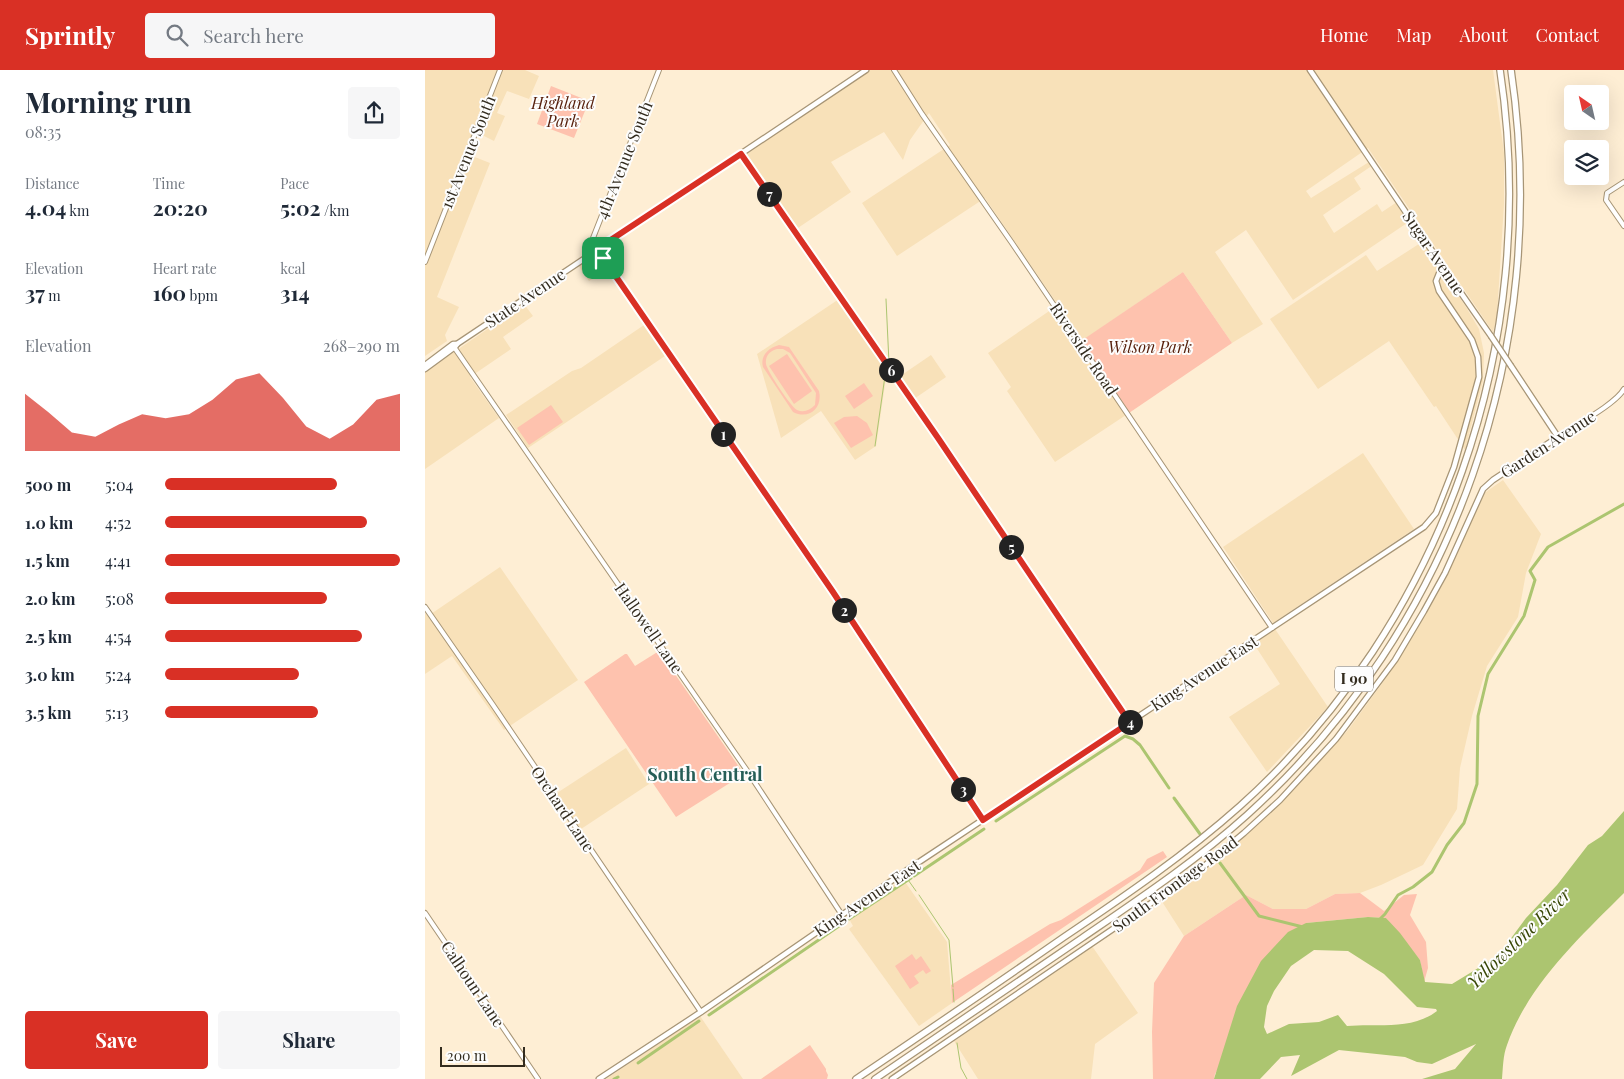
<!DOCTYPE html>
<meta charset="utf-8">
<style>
body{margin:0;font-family:"Playfair Display",serif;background:#f6f6f7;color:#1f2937;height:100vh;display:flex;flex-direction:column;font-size:19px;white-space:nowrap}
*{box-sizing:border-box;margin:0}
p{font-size:16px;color:#747a83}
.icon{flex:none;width:28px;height:28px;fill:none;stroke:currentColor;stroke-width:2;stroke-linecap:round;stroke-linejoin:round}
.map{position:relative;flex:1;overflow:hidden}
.sheet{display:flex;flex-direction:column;background:#fff;width:425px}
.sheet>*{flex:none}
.needle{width:32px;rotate:326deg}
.buttons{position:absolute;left:1139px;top:15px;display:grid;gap:10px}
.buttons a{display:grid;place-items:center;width:45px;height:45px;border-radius:5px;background:#fff;box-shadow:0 5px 20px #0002;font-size:25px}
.scale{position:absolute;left:15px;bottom:12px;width:85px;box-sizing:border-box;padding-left:5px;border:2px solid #332c1f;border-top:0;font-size:14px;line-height:18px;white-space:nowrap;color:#332c1f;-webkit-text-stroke:4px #fdfdfd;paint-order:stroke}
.pin{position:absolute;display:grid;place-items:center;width:42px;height:42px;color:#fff;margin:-21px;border-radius:10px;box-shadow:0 2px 8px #0006}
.km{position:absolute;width:25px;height:25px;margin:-12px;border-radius:50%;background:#222;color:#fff;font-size:14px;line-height:25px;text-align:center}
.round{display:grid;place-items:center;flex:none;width:52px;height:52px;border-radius:5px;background:#f6f6f7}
.headline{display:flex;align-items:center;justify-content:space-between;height:85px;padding:0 25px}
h1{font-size:28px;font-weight:700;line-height:38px}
.metrics{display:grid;grid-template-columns:repeat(3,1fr);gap:8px;height:85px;padding:5px 25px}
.metrics div{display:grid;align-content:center}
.metrics b{font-size:21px;font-weight:700}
.metrics small{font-size:14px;font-weight:400}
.metrics p{font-size:14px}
.chart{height:140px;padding:10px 25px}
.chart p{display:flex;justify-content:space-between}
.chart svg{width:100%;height:90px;margin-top:5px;fill:#d93025;opacity:.7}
.action{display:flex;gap:10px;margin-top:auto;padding:10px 25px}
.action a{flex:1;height:58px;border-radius:5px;background:#d93025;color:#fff;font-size:20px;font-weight:700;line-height:58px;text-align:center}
.action a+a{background:#f6f6f7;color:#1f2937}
ul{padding:0 25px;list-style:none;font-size:16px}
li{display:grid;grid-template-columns:80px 60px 1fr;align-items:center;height:38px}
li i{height:12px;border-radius:6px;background:#d93025}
header{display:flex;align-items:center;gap:30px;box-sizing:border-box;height:70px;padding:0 25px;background:#d93025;color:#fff}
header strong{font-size:24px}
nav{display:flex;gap:28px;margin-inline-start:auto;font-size:18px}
.search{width:350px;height:45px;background:#f6f6f7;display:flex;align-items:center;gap:12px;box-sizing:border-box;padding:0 18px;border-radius:5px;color:#747a83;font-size:19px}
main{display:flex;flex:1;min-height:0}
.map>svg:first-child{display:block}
.built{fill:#f8e1b9}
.green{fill:#fec2ae;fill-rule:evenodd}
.water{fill:#acc570;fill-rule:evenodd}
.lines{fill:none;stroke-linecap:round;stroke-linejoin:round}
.stream{stroke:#acc570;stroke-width:1}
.canal{stroke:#acc570;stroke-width:3}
.minor-casing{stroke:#a79576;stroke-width:6}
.major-casing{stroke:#a79576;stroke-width:7}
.highway-casing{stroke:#a79576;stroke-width:8}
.minor{stroke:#fff;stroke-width:4}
.major{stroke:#fff;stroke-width:4.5}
.highway{stroke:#fff;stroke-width:5.5}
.major-bridge-casing{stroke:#a79576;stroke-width:7;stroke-linecap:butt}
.major-bridge{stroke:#fff;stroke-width:4.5}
.route-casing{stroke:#fff;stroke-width:10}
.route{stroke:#d93025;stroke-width:6}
.labels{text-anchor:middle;stroke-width:4;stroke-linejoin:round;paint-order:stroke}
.shield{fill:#fdfdfd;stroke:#706b62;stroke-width:1}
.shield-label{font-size:15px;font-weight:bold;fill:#332c1f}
.park-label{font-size:16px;font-style:italic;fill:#561f0b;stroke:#fdfdfd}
.street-label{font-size:16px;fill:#332c1f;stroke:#fdfdfd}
.neighbourhood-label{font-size:18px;font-weight:bold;fill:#265e57;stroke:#fdfdfd}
.water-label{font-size:18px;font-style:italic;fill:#394807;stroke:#fdfdfd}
</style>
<header>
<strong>Sprintly</strong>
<div class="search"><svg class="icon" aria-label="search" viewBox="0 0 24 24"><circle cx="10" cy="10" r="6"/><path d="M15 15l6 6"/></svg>Search here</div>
<nav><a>Home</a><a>Map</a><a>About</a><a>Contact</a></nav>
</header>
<main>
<section class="sheet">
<div class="headline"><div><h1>Morning run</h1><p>08:35</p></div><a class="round"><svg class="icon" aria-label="share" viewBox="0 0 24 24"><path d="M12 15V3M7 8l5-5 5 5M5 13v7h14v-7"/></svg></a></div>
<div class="metrics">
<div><p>Distance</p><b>4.04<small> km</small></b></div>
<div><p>Time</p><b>20:20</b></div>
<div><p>Pace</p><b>5:02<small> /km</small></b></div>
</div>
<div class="metrics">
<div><p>Elevation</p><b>37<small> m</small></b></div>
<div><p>Heart rate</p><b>160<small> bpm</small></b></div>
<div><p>kcal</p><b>314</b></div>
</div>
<div class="chart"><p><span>Elevation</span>268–290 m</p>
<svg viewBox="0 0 160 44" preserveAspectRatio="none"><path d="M0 44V16L10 25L20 35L30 37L40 31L50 26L60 28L70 26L80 19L90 9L100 6L110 18L120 32L130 38L140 31L150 19L160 16V44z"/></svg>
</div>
<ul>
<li><b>500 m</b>5:04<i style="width:73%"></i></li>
<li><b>1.0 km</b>4:52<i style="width:86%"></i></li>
<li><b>1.5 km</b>4:41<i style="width:100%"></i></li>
<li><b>2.0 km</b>5:08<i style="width:69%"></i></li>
<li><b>2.5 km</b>4:54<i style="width:84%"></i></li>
<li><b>3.0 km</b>5:24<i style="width:57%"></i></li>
<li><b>3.5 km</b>5:13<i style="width:65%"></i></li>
</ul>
<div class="action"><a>Save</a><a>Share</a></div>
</section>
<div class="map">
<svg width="1199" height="1009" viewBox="0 0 1199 1009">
<rect width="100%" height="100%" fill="#feeed4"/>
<g class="built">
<polygon points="0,0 100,0 114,6 104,29 82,21 72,43 80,46 69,71 51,62 42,84 65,93 12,227 34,237 20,265 22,271 0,286"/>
<polygon points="445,0 1068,0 1079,83 1079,134 1072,245 1068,262 943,78 881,121 886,128 944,92 948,95 929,108 936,119 898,145 909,163 952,134 957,142 972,132 985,151 868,230 821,160 790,182 838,254 807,273 758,202 657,271 704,343 630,392 582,321 586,317 563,283 633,235 560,128 472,186 437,133 525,75 504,43 485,70 478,90 459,62 406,92 426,122 367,162 315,88"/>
<polygon points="997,172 1041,237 1054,259 1059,283 1058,311 1040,380 1011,336 1009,337 964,271 893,319 845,249 941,185 952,201"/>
<polygon points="171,184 181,200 164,211 153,195"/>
<polygon points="414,229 462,301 451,376 430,390 396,341 356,368 332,284"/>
<polygon points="99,234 108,246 78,267 86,279 45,307 74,348 0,399 0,302"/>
<polygon points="219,255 240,286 103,378 81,345 147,301 156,298"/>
<polygon points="506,285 521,307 483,333 468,311"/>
<polygon points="938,383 989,459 848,553 798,477"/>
<polygon points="1078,410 1116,464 1101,503 1093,547 1062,596 1047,646 1035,698 1032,739 998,795 956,815 935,823 910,824 881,839 848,839 821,825 759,866 736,830 791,790 839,749 875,713 923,660 956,615 996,552 1019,512 1058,424"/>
<polygon points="75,497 153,610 79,660 27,586 0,604 0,543 3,546"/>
<polygon points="850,559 903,637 842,702 804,647 855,614 829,574"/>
<polygon points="201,678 224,714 156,759 132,723"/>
<polygon points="478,809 522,872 527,933 494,956 424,859 428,856 422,845"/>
<polygon points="667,876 713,943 670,974 666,1009 553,1009 529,971"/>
<polygon points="275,946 318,1009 181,1009"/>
</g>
<g class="green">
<polygon points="126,16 164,31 149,68 112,54"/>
<polygon points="758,202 807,273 704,343 656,271"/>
<path d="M354,275l10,2 30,44c4,17 -10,29 -26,21l-30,-45c-3,-11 5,-19 16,-22zM352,279h6l7,4 26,40 -1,12c-5,5 -11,8 -18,5 -6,-3 -30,-39 -31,-46 -1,-8 4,-13 11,-15z"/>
<polygon points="362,284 387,321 369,334 344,296"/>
<polygon points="439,313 448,326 429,339 420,326"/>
<polygon points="126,335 138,352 104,375 92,358"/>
<polygon points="432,346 442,353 448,365 426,378 409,353 419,347"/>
<polygon points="234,581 319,704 251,747 159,612 200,584 202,584 210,596"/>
<polygon points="738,781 742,787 527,933 526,915 625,854 636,850 715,800 722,789"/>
<polygon points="935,823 959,841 979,825 992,824 985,845 1001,872 1003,898 999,912 995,890 961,848 943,847 881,853 790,1004 789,1009 728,1009 727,962 729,913 759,866 821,825 848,839 881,839 910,824"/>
<polygon points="487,884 491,890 496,886 506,901 501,904 498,900 489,906 494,913 485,919 470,896"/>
<polygon points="385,975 401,999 401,1001 403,1005 402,1009 336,1009"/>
</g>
<path class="water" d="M1199,741v82c-44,44 -96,92 -117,152 -4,10 -4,23 -5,34h-80l33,-10 21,-25 -44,20 -15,-2 -12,-5 -66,-7 -48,26 9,-21 -19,2 -21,22h-46l23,-73 24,-45 27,-29 18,-9 62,-6 18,1 14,15 20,27 5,22 27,2 46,-28 28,-38 31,-33 31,-40 14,-9zM889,880l34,1 36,23 33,33 19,2 1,2c-26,20 -60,12 -90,15l-9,-11 -19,7 -30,2 -22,10 -3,-7 3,-21 7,-15 17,-25z"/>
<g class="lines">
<g class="stream">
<polyline points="461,229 464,293"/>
<polyline points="450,376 461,299"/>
<polyline points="481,807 491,821"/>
<polyline points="494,825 524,870 528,917"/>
<polyline points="528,919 529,932"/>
<polyline points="532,973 536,998 542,1009"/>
</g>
<g class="canal">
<polyline points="749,728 775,764"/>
<polyline points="571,751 700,666 708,669 715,675 744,718"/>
<polyline points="795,793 834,846 878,857"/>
<polyline points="489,806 559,759"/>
<polyline points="424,849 486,808"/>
<polyline points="954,850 960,844 973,825 988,817 1007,802 1022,775 1039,753 1052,714 1053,646 1063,604 1099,546 1110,510 1105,501 1123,477 1199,434"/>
<polyline points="284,945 417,854"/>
<polyline points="213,993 274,951"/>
<polyline points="189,1009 193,1007"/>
</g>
<defs>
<g id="minor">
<polyline points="234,0 168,168 168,174 408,522 558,750"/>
<polyline points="469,0 497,44 587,173 847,558"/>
<polyline points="316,84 513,368 701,647 707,651"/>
<polyline points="1199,112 1182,123 1181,130 1199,156"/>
<polyline points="0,192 75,0"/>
<polyline points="29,277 323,702 417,845"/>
<path d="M1133,367c16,-11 58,-33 66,-48"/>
<polyline points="0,537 68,635 276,942"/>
<polyline points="0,843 113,1009"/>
</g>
<g id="major">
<path d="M885,0c60,89 119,178 181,266"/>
<polyline points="0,295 28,274 32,274"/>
<polyline points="0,299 30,277 32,274 441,0"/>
<polyline points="174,1009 276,942 488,796 999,457 1011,443 1029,397 1054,307 1053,287 1047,270 1014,221 1011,211 1017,196"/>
<polyline points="467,1009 772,802 819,763 855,730 911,669 970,590 999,541 1020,503 1058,419 1068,410 1133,367 1086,296"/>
</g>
<g id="highway">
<path d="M431,1009c70,-47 139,-94 208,-142 61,-41 121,-82 176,-131 205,-184 301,-465 260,-736"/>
<path d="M450,1009c69,-47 138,-94 207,-141 57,-39 114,-77 165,-123 208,-188 305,-469 264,-745"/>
</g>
</defs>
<use href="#minor" class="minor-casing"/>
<use href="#major" class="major-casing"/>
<use href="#highway" class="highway-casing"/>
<use href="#minor" class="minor"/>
<use href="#major" class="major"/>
<use href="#highway" class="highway"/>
<defs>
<polyline id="major-bridge" points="1066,266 1086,296"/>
</defs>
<use href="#major-bridge" class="major-bridge-casing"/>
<use href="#major-bridge" class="major-bridge"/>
</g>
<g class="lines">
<defs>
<polygon id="route" points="316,84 513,368 701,647 707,651 558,750 408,522 172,179"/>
</defs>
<use href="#route" class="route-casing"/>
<use href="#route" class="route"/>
</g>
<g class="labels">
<rect class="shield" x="910" y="596.5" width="38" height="25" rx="4"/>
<g class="shield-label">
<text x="929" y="614">I 90</text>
</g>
<g class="park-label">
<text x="138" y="39">Highland<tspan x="138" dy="18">Park</tspan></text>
<text x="725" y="283">Wilson Park</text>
</g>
<g class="street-label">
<text transform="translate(43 82) rotate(-68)" y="6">1st Avenue South</text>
<text transform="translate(199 90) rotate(-68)" y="6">4th Avenue South</text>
<text transform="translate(1009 183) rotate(56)" y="6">Sugar Avenue</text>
<text transform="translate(100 228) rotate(-34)" y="6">State Avenue</text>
<text transform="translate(659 279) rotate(56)" y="6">Riverside Road</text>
<text transform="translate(1123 374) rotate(-33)" y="6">Garden Avenue</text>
<text transform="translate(224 558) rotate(55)" y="6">Hallowell Lane</text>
<text transform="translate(779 603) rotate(-33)" y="6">King Avenue East</text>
<text transform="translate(138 739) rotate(56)" y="6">Orchard Lane</text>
<text transform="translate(750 814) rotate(-36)" y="6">South Frontage Road</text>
<text transform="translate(442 828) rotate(-34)" y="6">King Avenue East</text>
<text transform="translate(48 914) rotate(56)" y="6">Calhoun Lane</text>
</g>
<g class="neighbourhood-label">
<text x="280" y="711">South Central</text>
</g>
<g class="water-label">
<text transform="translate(1094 869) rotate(-44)" y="6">Yellowstone River</text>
</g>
</g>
</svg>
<div class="buttons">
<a><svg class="needle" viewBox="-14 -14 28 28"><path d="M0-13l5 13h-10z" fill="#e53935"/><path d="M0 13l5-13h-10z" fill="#747a83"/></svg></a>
<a><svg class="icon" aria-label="layers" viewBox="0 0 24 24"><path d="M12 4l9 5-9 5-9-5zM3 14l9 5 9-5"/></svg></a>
</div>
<div class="scale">200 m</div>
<div class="pin" style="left:178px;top:188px;background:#1e9e55"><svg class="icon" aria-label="arrive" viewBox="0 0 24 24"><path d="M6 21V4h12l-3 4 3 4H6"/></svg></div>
<b class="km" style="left:298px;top:364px">1</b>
<b class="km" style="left:419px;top:540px">2</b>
<b class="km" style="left:538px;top:719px">3</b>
<b class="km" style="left:705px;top:652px">4</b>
<b class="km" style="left:586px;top:477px">5</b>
<b class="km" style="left:466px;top:300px">6</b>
<b class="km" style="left:344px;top:124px">7</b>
</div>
</main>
